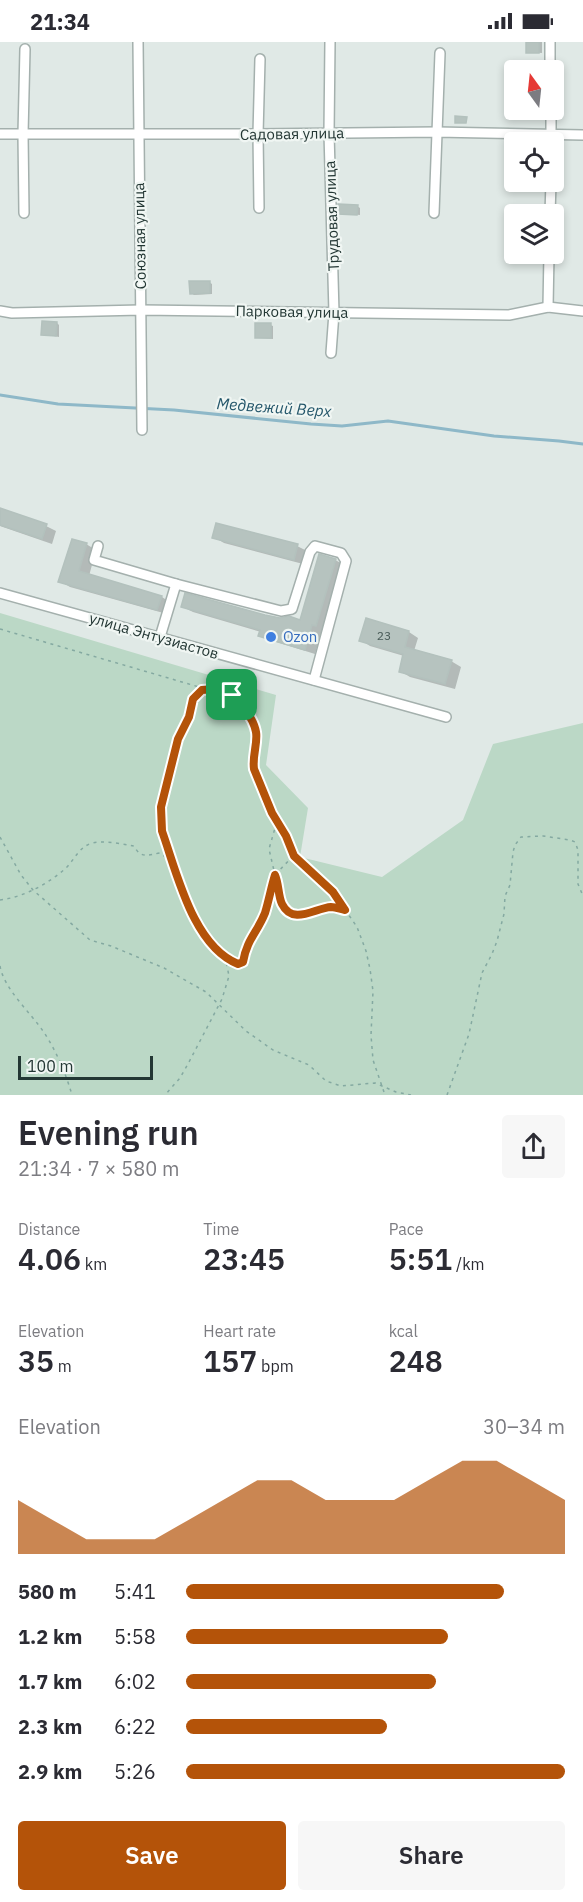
<!DOCTYPE html>
<meta charset="utf-8">
<style>
body{margin:0;font-family:"IBM Plex Sans",sans-serif;background:#f7f7f7;color:#2b2b33;height:100vh;display:flex;flex-direction:column;font-size:22px;white-space:nowrap}
*{box-sizing:border-box;margin:0}
p{font-size:20px;color:#7c7c81}
.icon{flex:none;width:33px;height:33px;fill:none;stroke:currentColor;stroke-width:2;stroke-linecap:round;stroke-linejoin:round}
.map{position:relative;height:1053px;overflow:hidden}
.side{display:flex;flex-direction:column;background:#fff;flex:1}
.side>*{flex:none}
.needle{width:39px;rotate:345deg}
.fabs{position:absolute;left:504px;top:18px;display:grid;gap:12px}
.fabs a{display:grid;place-items:center;width:60px;height:60px;border-radius:6px;background:#fff;box-shadow:0 3px 9px #0003;font-size:30px}
.scale{position:absolute;left:18px;bottom:15px;width:135px;box-sizing:border-box;padding-left:6px;border:3px solid #233734;border-top:0;font-size:16px;line-height:21px;white-space:nowrap;color:#233734;-webkit-text-stroke:4px #f0f6f3;paint-order:stroke}
.pin{position:absolute;display:grid;place-items:center;width:51px;height:51px;color:#fff;margin:-26px;border-radius:12px;box-shadow:0 3px 9px #0006}
.round{display:grid;place-items:center;flex:none;width:63px;height:63px;border-radius:6px;background:#f7f7f7}
.overview{display:flex;align-items:center;justify-content:space-between;height:102px;padding:0 18px}
h1{font-size:33px;font-weight:600;line-height:45px}
.stats{display:grid;grid-template-columns:repeat(3,1fr);gap:9px;height:102px;padding:6px 18px}
.stats div{display:grid;align-content:center}
.stats b{font-size:30px;font-weight:600}
.stats small{font-size:16px;font-weight:400}
.stats p{font-size:16px}
.chart{height:168px;padding:12px 18px}
.chart p{display:flex;justify-content:space-between}
.chart svg{width:100%;height:108px;margin-top:6px;fill:#b45309;opacity:.7}
.primary-button{display:flex;gap:12px;margin-top:auto;padding:12px 18px}
.primary-button a{flex:1;height:69px;border-radius:6px;background:#b45309;color:#fff;font-size:24px;font-weight:600;line-height:69px;text-align:center}
.primary-button a+a{background:#f7f7f7;color:#2b2b33}
ul{padding:0 18px;list-style:none;font-size:20px}
li{display:grid;grid-template-columns:96px 72px 1fr;align-items:center;height:45px}
li i{height:15px;border-radius:8px;background:#b45309}
.status{display:flex;justify-content:space-between;align-items:center;height:42px;padding:0 30px;background:#fff;direction:ltr}
.status svg{height:16px;fill:currentColor}
.map>svg:first-child{display:block}
.green{fill:#bbd8c6}
.shadow{fill:#0003}
.lines{fill:none;stroke-linecap:round;stroke-linejoin:round}
.stream{stroke:#8eb8c8;stroke-width:3}
.building{fill:#b6c3bf;stroke:#b3c1bd;stroke-width:1.5}
.minor-casing{stroke:#a4b0ad;stroke-width:12}
.path{stroke:#84a9a1;stroke-width:1.5;stroke-dasharray:3 4.5;stroke-linecap:butt}
.minor{stroke:#fff;stroke-width:9}
.route-casing{stroke:#fff;stroke-width:12}
.route{stroke:#b45309;stroke-width:8}
.shop-dot{fill:#3f7fe0;stroke:#f0f6f3;stroke-width:2}
.labels{text-anchor:middle;stroke-width:4.5;stroke-linejoin:round;paint-order:stroke}
.number-label{font-size:12px;fill:#485a57}
.street-label{font-size:15px;fill:#233734;stroke:#f0f6f3}
.shop-label{font-size:15px;fill:#366cbe;stroke:#f0f6f3;text-anchor:start}
.water-label{font-size:16px;font-style:italic;fill:#25576b;stroke:#f0f6f3}
</style>
<div class="status"><b>21:34</b><svg viewBox="0 0 49 12"><path d="M0 12V9h3v3zM5 12V6h3v6zM10 12V3h3v9zM15 12V0h3v12zM26 1h20v11H26zM47 4h2v5h-2z"/></svg></div>
<div class="map">
<svg width="583" height="1053" viewBox="0 0 583 1053">
<rect width="100%" height="100%" fill="#e0e9e6"/>
<polygon class="green" points="0,571 276,653 266,723 308,766 300,815 382,835 463,778 493,702 583,681 583,1053 0,1053"/>
<g class="shadow">
<polygon points="527,0 542,0 542,11 527,10"/>
<polygon points="357,164 360,166 360,173 340,171"/>
<polygon points="209,240 212,242 212,252 194,253 191,251"/>
<polygon points="57,281 59,283 59,295 43,292"/>
<polygon points="270,283 273,284 273,297 257,296"/>
<polygon points="0,468 46,484 56,489 52,502 0,484"/>
<polygon points="214,495 297,504 307,509 303,522 224,501"/>
<polygon points="86,502 96,508 89,534 162,555 171,561 167,572 70,545 60,539"/>
<polygon points="335,518 345,523 326,589 322,588 315,612 270,598 260,593 261,590 193,570 183,565 301,580"/>
<polygon points="367,578 409,590 418,596 414,609 451,619 461,625 455,647 410,635 400,629 404,614 370,604 361,598"/>
</g>
<g class="lines">
<polyline class="stream" points="0,353 58,362 174,368 311,382 342,384 388,379 494,394 559,399 583,402"/>
</g>
<g class="building">
<rect x="526" y="0" width="13" height="11"/>
<polygon points="455,74 467,75 466,81 455,81"/>
<polygon points="338,162 358,163 357,173 338,172"/>
<polygon points="189,239 210,239 210,251 190,252"/>
<polygon points="42,279 57,280 56,294 41,293"/>
<rect x="255" y="281" width="16" height="15"/>
<polygon points="0,466 47,482 42,497 0,483"/>
<polygon points="216,481 298,502 294,518 212,496"/>
<polygon points="72,497 87,501 79,529 162,554 157,568 58,540"/>
<polygon points="319,512 336,517 316,584 312,583 305,608 258,594 260,588 181,565 185,551 265,573 280,576 289,574 300,578"/>
<polygon points="366,576 409,589 405,605 452,618 445,642 399,630 403,612 359,599"/>
</g>
<g class="lines">
<defs>
<g id="minor">
<polyline points="138,0 142,388"/>
<polyline points="330,0 329,91 334,271 331,311"/>
<polyline points="550,0 550,28"/>
<polyline points="551,68 551,100"/>
<polyline points="0,92 258,92 437,90 583,93"/>
<polyline points="259,166 258,92 260,17"/>
<polyline points="24,171 23,92 25,7"/>
<polyline points="434,171 440,11"/>
<polyline points="550,172 551,140"/>
<polyline points="548,265 549,212"/>
<polyline points="0,269 12,271 141,268 509,273 548,265 583,269"/>
<polyline points="98,504 94,518 176,542"/>
<polyline points="0,551 446,675"/>
<polyline points="160,595 176,542 281,569 292,567 310,510 315,504 341,511 346,519 314,638"/>
</g>
</defs>
<use href="#minor" class="minor-casing"/>
<g class="path">
<polyline points="0,587 206,647"/>
<polyline points="277,780 286,794 294,814 333,850 357,885 366,909 370,927 373,949 371,993 373,1018 385,1053"/>
<polyline points="0,795 21,833 33,848 90,898 111,904 164,926 206,950 246,989 273,1008 309,1023 326,1039 341,1044 375,1041 396,1050 411,1053"/>
<path d="M293,814l-18,19c4,9 4,21 7,28 10,22 32,6 48,4 5,-1 9,1 14,3"/>
<polyline points="175,825 162,789 161,765 179,697 188,675 193,657 197,650 202,648 208,647 226,650 232,653 246,668 256,691 253,721 254,727 277,779 269,807 275,833 269,849 264,871 255,891 250,897 245,906 243,920 238,922 231,919 225,914"/>
<path d="M0,858c24,-3 48,-16 66,-32 9,-9 13,-21 26,-25 14,-3 29,1 42,3 7,13 13,9 26,7 18,11 20,30 27,48 7,20 20,42 38,55l4,20 -7,23 -33,63 -9,16 -15,17"/>
<path d="M0,924c4,23 30,46 43,65 13,19 23,43 29,64"/>
<polyline points="447,1053 469,992 482,931 492,912 497,899 504,872 505,854 510,843 513,810 515,803 521,795 543,794 570,798 575,800 578,808 578,842 583,854"/>
</g>
<use href="#minor" class="minor"/>
</g>
<g class="lines">
<defs>
<path id="route" d="M202,648c8,-1 16,0 23,2 13,3 29,28 31,40 2,11 -4,24 -2,37l18,44 14,23 8,20 39,36 12,18c-5,-1 -9,-3 -14,-3 -16,1 -38,19 -49,-3 -4,-8 -3,-20 -7,-29 -4,13 -6,25 -10,38 -8,20 -18,26 -22,49l-5,2c-45,-18 -61,-91 -76,-133l-1,-24 17,-68 11,-22 4,-18z"/>
</defs>
<use href="#route" class="route-casing"/>
<use href="#route" class="route"/>
</g>
<circle class="shop-dot" cx="271" cy="595" r="6"/>
<g class="labels">
<g class="number-label">
<text x="384" y="598">23</text>
</g>
<g class="street-label">
<text transform="translate(292 92) rotate(-1)" y="5">Садовая улица</text>
<text transform="translate(332 174) rotate(-92)" y="5">Трудовая улица</text>
<text transform="translate(140 194) rotate(-91)" y="5">Союзная улица</text>
<text transform="translate(292 270) rotate(1)" y="5">Парковая улица</text>
<text transform="translate(154 594) rotate(16)" y="5">улица Энтузиастов</text>
</g>
<g class="shop-label">
<text x="283" y="600">Ozon</text>
</g>
<g class="water-label">
<text transform="translate(274 365) rotate(4)" y="6">Медвежий Верх</text>
</g>
</g>
</svg>
<div class="fabs">
<a><svg class="needle" viewBox="-14 -14 28 28"><path d="M0-13l5 13h-10z" fill="#e53935"/><path d="M0 13l5-13h-10z" fill="#7c7c81"/></svg></a>
<a><svg class="icon" aria-label="locate" viewBox="0 0 24 24"><circle cx="12" cy="12" r="6"/><path d="M12 2v4M12 18v4M2 12h4M18 12h4"/></svg></a>
<a><svg class="icon" aria-label="layers" viewBox="0 0 24 24"><path d="M12 4l9 5-9 5-9-5zM3 14l9 5 9-5"/></svg></a>
</div>
<div class="scale">100 m</div>
<div class="pin" style="left:232px;top:653px;background:#1e9e55"><svg class="icon" aria-label="arrive" viewBox="0 0 24 24"><path d="M6 21V4h12l-3 4 3 4H6"/></svg></div>
</div>
<section class="side">
<div class="overview"><div><h1>Evening run</h1><p>21:34 · 7 × 580 m</p></div><a class="round"><svg class="icon" aria-label="share" viewBox="0 0 24 24"><path d="M12 15V3M7 8l5-5 5 5M5 13v7h14v-7"/></svg></a></div>
<div class="stats">
<div><p>Distance</p><b>4.06<small> km</small></b></div>
<div><p>Time</p><b>23:45</b></div>
<div><p>Pace</p><b>5:51<small> /km</small></b></div>
</div>
<div class="stats">
<div><p>Elevation</p><b>35<small> m</small></b></div>
<div><p>Heart rate</p><b>157<small> bpm</small></b></div>
<div><p>kcal</p><b>248</b></div>
</div>
<div class="chart"><p><span>Elevation</span>30–34 m</p>
<svg viewBox="0 0 160 44" preserveAspectRatio="none"><path d="M0 44V22L10 30L20 38L30 38L40 38L50 30L60 22L70 14L80 14L90 22L100 22L110 22L120 14L130 6L140 6L150 14L160 22V44z"/></svg>
</div>
<ul>
<li><b>580 m</b>5:41<i style="width:84%"></i></li>
<li><b>1.2 km</b>5:58<i style="width:69%"></i></li>
<li><b>1.7 km</b>6:02<i style="width:66%"></i></li>
<li><b>2.3 km</b>6:22<i style="width:53%"></i></li>
<li><b>2.9 km</b>5:26<i style="width:100%"></i></li>
</ul>
<div class="primary-button"><a>Save</a><a>Share</a></div>
</section>
